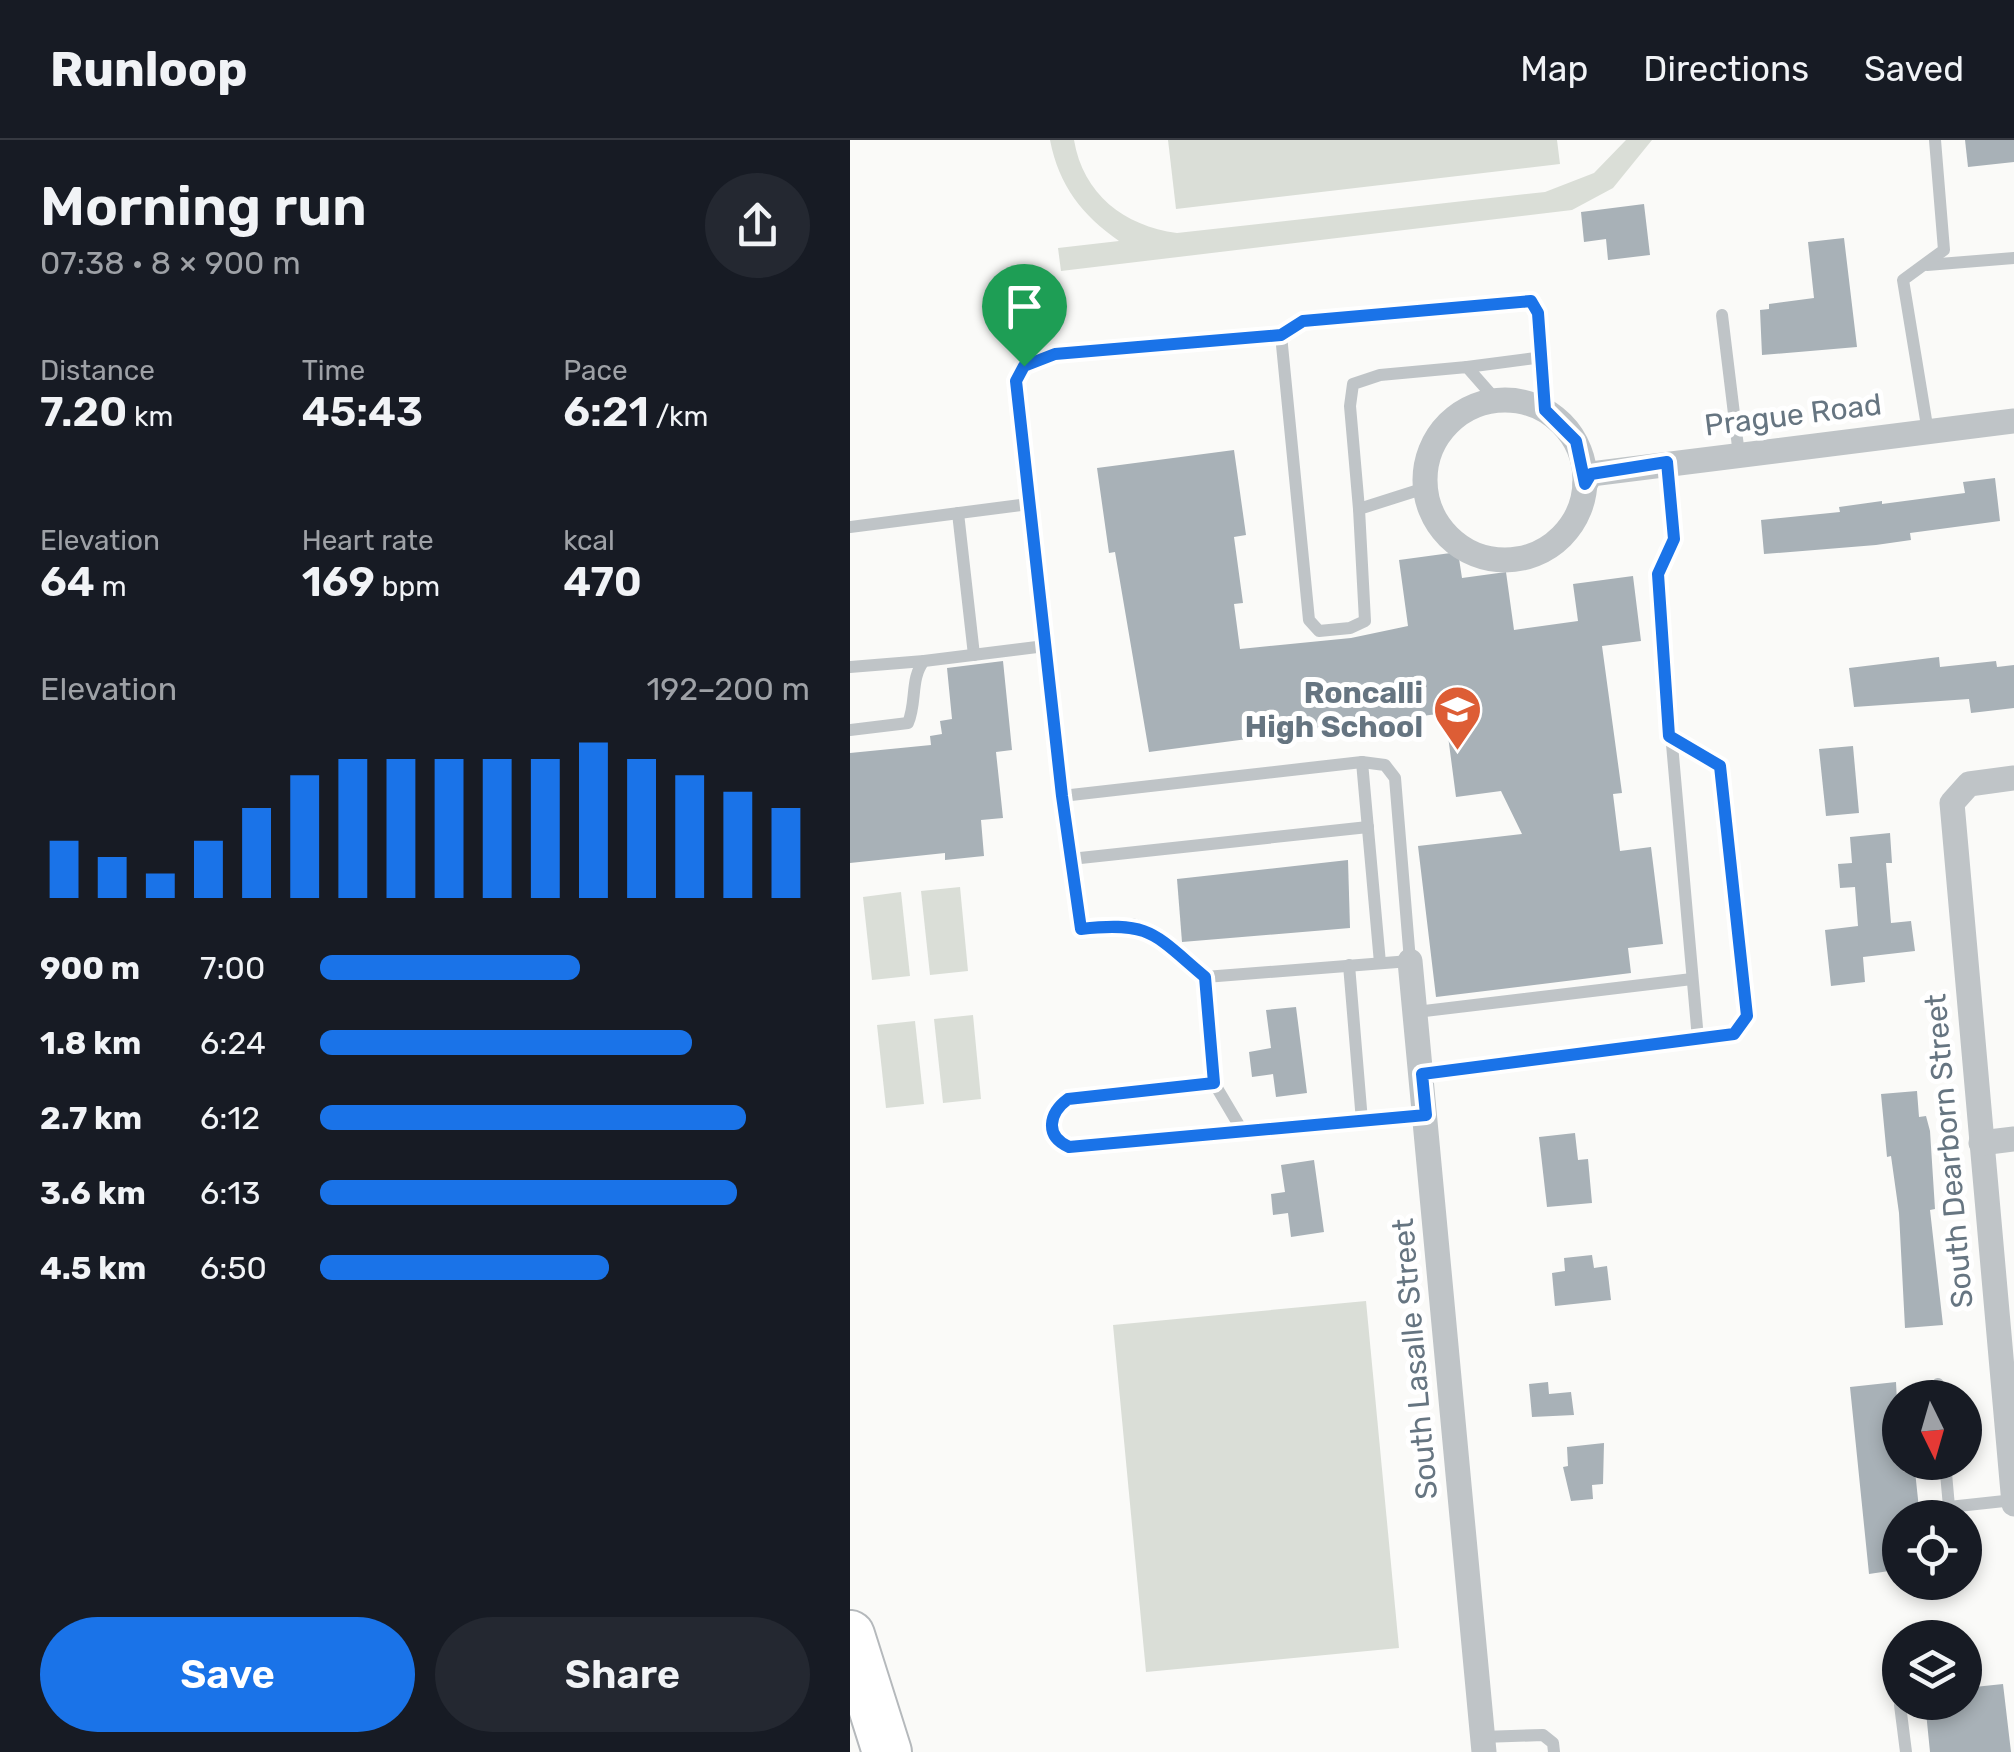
<!DOCTYPE html>
<meta charset="utf-8">
<style>
body{margin:0;font-family:Rubik,sans-serif;background:#242831;color:#f1f3f6;height:100vh;display:flex;flex-direction:column;font-size:38px;white-space:nowrap}
*{box-sizing:border-box;margin:0}
p{font-size:32px;color:#9ea1a6}
.icon{flex:none;width:55px;height:55px;fill:none;stroke:currentColor;stroke-width:2;stroke-linecap:round;stroke-linejoin:round}
.map{position:relative;flex:1;overflow:hidden}
.sheet{display:flex;flex-direction:column;background:#171b24;width:850px}
.sheet>*{flex:none}
.needle{width:65px;rotate:175deg}
.tools{position:absolute;left:1032px;top:1240px;display:grid;gap:20px}
.tools a{display:grid;place-items:center;width:100px;height:100px;border-radius:50%;background:#171b24;box-shadow:0 5px 15px #0003;font-size:50px}
.pin{position:absolute;display:grid;place-items:center;width:85px;height:85px;color:#fff;margin:-102px -42px;border-radius:50% 50% 50% 0;rotate:-45deg;box-shadow:0 0 10px #0007}
.pin .icon{rotate:45deg}
.round{display:grid;place-items:center;flex:none;width:105px;height:105px;border-radius:52px;background:#242831}
.summary{display:flex;align-items:center;justify-content:space-between;height:170px;padding:0 40px}
h1{font-size:55px;font-weight:600;line-height:75px}
.stats{display:grid;grid-template-columns:repeat(3,1fr);gap:15px;height:170px;padding:10px 40px}
.stats div{display:grid;align-content:center}
.stats b{font-size:42px;font-weight:600}
.stats small{font-size:28px;font-weight:400}
.stats p{font-size:28px}
.chart{height:280px;padding:20px 40px}
.chart p{display:flex;justify-content:space-between}
.chart svg{width:100%;height:180px;margin-top:10px;stroke:#1a73e8;stroke-width:6}
.action{display:flex;gap:20px;margin-top:auto;padding:20px 40px}
.action a{flex:1;height:115px;border-radius:60px;background:#1a73e8;color:#fff;font-size:40px;font-weight:600;line-height:115px;text-align:center}
.action a+a{background:#242831;color:#f1f3f6}
ul{padding:0 40px;list-style:none;font-size:32px}
li{display:grid;grid-template-columns:160px 120px 1fr;align-items:center;height:75px}
li i{height:25px;border-radius:12px;background:#1a73e8}
header{display:flex;align-items:center;gap:60px;box-sizing:border-box;height:140px;padding:0 50px;background:#171b24;border-bottom:2px solid #363941}
header strong{font-size:48px}
nav{display:flex;gap:55px;margin-inline-start:auto;font-size:35px}
main{display:flex;flex:1;min-height:0}
.map>svg:first-child{display:block}
.green{fill:#daded7}
.building{fill:#a8b1b7}
.lines{fill:none;stroke-linecap:round;stroke-linejoin:round}
.highway-casing{stroke:#b5b9bc;stroke-width:52}
.lane{stroke:#bfc4c7;stroke-width:12}
.street{stroke:#bfc4c7;stroke-width:25}
.highway{stroke:#fff;stroke-width:48}
.route-casing{stroke:#fff;stroke-width:20}
.route{stroke:#1a73e8;stroke-width:12}
.labels{text-anchor:middle;stroke-width:10;stroke-linejoin:round;paint-order:stroke}
.street-label{font-size:30px;fill:#667581;stroke:#fff}
.poi-label{font-size:30px;font-weight:bold;fill:#667581;stroke:#fff;text-anchor:end}
</style>
<header>
<strong>Runloop</strong>
<nav><a>Map</a><a>Directions</a><a>Saved</a></nav>
</header>
<main>
<section class="sheet">
<div class="summary"><div><h1>Morning run</h1><p>07:38 · 8 × 900 m</p></div><a class="round"><svg class="icon" aria-label="share" viewBox="0 0 24 24"><path d="M12 15V3M7 8l5-5 5 5M5 13v7h14v-7"/></svg></a></div>
<div class="stats">
<div><p>Distance</p><b>7.20<small> km</small></b></div>
<div><p>Time</p><b>45:43</b></div>
<div><p>Pace</p><b>6:21<small> /km</small></b></div>
</div>
<div class="stats">
<div><p>Elevation</p><b>64<small> m</small></b></div>
<div><p>Heart rate</p><b>169<small> bpm</small></b></div>
<div><p>kcal</p><b>470</b></div>
</div>
<div class="chart"><p><span>Elevation</span>192–200 m</p>
<svg viewBox="0 0 160 44" preserveAspectRatio="none"><path d="M5 44V30M15 44V34M25 44V38M35 44V30M45 44V22M55 44V14M65 44V10M75 44V10M85 44V10M95 44V10M105 44V10M115 44V6M125 44V10M135 44V14M145 44V18M155 44V22"/></svg>
</div>
<ul>
<li><b>900 m</b>7:00<i style="width:53%"></i></li>
<li><b>1.8 km</b>6:24<i style="width:76%"></i></li>
<li><b>2.7 km</b>6:12<i style="width:87%"></i></li>
<li><b>3.6 km</b>6:13<i style="width:85%"></i></li>
<li><b>4.5 km</b>6:50<i style="width:59%"></i></li>
</ul>
<div class="action"><a>Save</a><a>Share</a></div>
</section>
<div class="map">
<svg width="1164" height="1612" viewBox="0 0 1164 1612">
<rect width="100%" height="100%" fill="#fafaf8"/>
<g class="green">
<path d="M200,0h24c9,54 50,86 103,93l368,-41 49,-19 32,-33h26l-39,48 -41,22 -511,61 -3,-23 61,-7c-37,-26 -60,-55 -69,-101z"/>
<polygon points="318,0 707,0 710,24 326,69"/>
<polygon points="110,747 118,831 80,835 71,751"/>
<polygon points="51,752 60,836 22,840 13,757"/>
<polygon points="123,875 131,959 93,963 84,879"/>
<polygon points="65,881 74,964 36,968 27,885"/>
<polygon points="516,1161 549,1508 296,1532 263,1185"/>
</g>
<g class="building">
<polygon points="1115,0 1164,0 1164,22 1118,27"/>
<polygon points="794,64 800,115 758,120 756,99 734,102 731,72"/>
<polygon points="994,98 1007,207 912,215 910,170 919,169 919,164 964,158 958,102"/>
<polygon points="384,310 396,395 384,397 393,463 384,464 390,509 501,498 558,486 549,420 608,412 612,438 656,432 664,490 728,481 723,444 783,436 791,501 752,506 772,653 763,654 770,711 801,707 813,804 778,808 781,833 586,857 568,706 672,694 651,651 606,657 595,573 299,612 265,412 259,413 247,328"/>
<polygon points="1145,338 1150,381 1060,393 1061,400 1026,405 914,414 911,380 990,372 989,367 1032,361 1032,364 1115,353 1113,342"/>
<polygon points="1089,517 1090,527 1146,521 1147,527 1164,525 1164,568 1121,573 1119,559 1004,567 999,528"/>
<polygon points="153,521 162,610 146,612 153,678 131,680 134,716 95,720 95,713 0,723 0,613 81,605 80,596 92,594 90,581 102,579 97,528"/>
<polygon points="1003,606 1009,673 976,676 969,609"/>
<polygon points="1040,693 1042,723 1036,723 1041,783 1061,781 1065,811 1013,817 1015,842 981,846 975,790 1008,786 1005,747 990,748 988,724 1002,723 1000,697"/>
<polygon points="498,720 500,788 332,802 327,739"/>
<polygon points="446,867 457,953 426,957 423,934 402,937 399,912 421,908 416,870"/>
<polygon points="1067,951 1069,977 1076,976 1080,991 1085,1069 1080,1070 1093,1185 1055,1188 1049,1073 1041,1016 1037,1017 1031,954"/>
<polygon points="725,993 728,1020 738,1019 742,1063 697,1067 689,997"/>
<polygon points="464,1020 474,1092 441,1097 438,1073 423,1075 421,1054 435,1052 431,1025"/>
<polygon points="742,1115 744,1128 757,1126 761,1160 705,1166 702,1133 715,1131 714,1118"/>
<polygon points="698,1242 699,1254 721,1252 724,1275 682,1277 679,1244"/>
<polygon points="1046,1242 1050,1322 1054,1332 1065,1331 1070,1378 1050,1378 1050,1411 1037,1412 1039,1431 1019,1434 1000,1247"/>
<polygon points="754,1303 753,1344 742,1345 743,1359 721,1361 713,1327 718,1326 717,1307"/>
<polygon points="1153,1544 1161,1612 1080,1612 1075,1562 1115,1562 1115,1548"/>
</g>
<g class="lines">
<defs>
<polyline id="highway" points="0,1495 37,1612"/>
</defs>
<use href="#highway" class="highway-casing"/>
<g class="lane">
<polyline points="1077,125 1164,118"/>
<polyline points="872,175 889,315"/>
<polyline points="617,227 693,217"/>
<polyline points="1078,292 1053,140 1094,110 1085,0"/>
<polyline points="817,323 824,399 807,434 848,899"/>
<polyline points="575,348 509,369 515,481 500,488 469,491 459,480 431,195 453,181 681,161 688,173 695,270"/>
<polyline points="509,369 500,266 503,244 530,235 617,227 646,260"/>
<polyline points="108,373 124,515"/>
<polyline points="0,387 179,364"/>
<polyline points="0,527 74,521"/>
<path d="M0,590l58,-7c9,-21 2,-45 16,-62l121,-15"/>
<polyline points="512,622 530,823"/>
<polyline points="212,656 512,622 535,625 545,638 560,821 355,837 364,943 393,992"/>
<polyline points="221,719 518,687"/>
<polyline points="499,825 512,981"/>
<polyline points="355,837 295,788 282,784 231,789 212,656 166,241 175,226 205,214 431,195"/>
<polyline points="566,872 842,839"/>
<polyline points="572,934 884,894 897,875 870,626 819,597"/>
<polyline points="364,943 218,959 202,977 201,992 219,1007 576,975"/>
<polyline points="1088,1244 1090,1258"/>
<polyline points="1095,1322 1100,1378"/>
<polyline points="1099,1367 1164,1360"/>
<polyline points="1050,1565 1056,1612"/>
<polyline points="632,1597 693,1595 703,1603 704,1612"/>
</g>
<g class="street">
<circle cx="655" cy="340" r="80"/>
<polyline points="735,344 741,334 1164,281"/>
<polyline points="1164,638 1119,644 1102,663 1164,1364"/>
<polyline points="560,821 634,1612"/>
<polyline points="1131,1003 1164,999"/>
</g>
<use href="#highway" class="highway"/>
</g>
<g class="lines">
<defs>
<path id="route" d="M681,161l7,12 7,97 31,31 9,43 6,-10 76,-12 7,77 -16,35 11,162 51,30 27,250 -13,18 -312,40 4,41 -357,32c-25,-11 -20,-34 -1,-48l146,-16 -9,-106c-51,-43 -54,-56 -124,-48l-19,-133 -46,-415 8,-15 31,-12 226,-19 22,-14z"/>
</defs>
<use href="#route" class="route-casing"/>
<use href="#route" class="route"/>
</g>
<defs>
<symbol id="school-pin" viewBox="-11 -11 22 30"><path d="M0 17L-7.5 6A9.5 9.5 0 1 1 7.5 6Z" fill="#dd5d35" stroke="#fff"/><path d="M0-5L7-2L0 1L-7-2ZM-4 1L0 2.5L4 1V4Q0 6-4 4Z" fill="#fff"/></symbol>
</defs>
<g fill-rule="evenodd">
<use href="#school-pin" x="580" y="542" width="55" height="75"/>
</g>
<g class="labels">
<g class="street-label">
<text transform="translate(943 275) rotate(-7)" y="10">Prague Road</text>
<text transform="translate(1099 1011) rotate(-95)" y="10">South Dearborn Street</text>
<text transform="translate(565 1219) rotate(-95)" y="10">South Lasalle Street</text>
</g>
<g class="poi-label">
<text x="573" y="563">Roncalli<tspan x="573" dy="34">High School</tspan></text>
</g>
</g>
</svg>
<div class="tools">
<a><svg class="needle" viewBox="-14 -14 28 28"><path d="M0-13l5 13h-10z" fill="#e53935"/><path d="M0 13l5-13h-10z" fill="#9ea1a6"/></svg></a>
<a><svg class="icon" aria-label="locate" viewBox="0 0 24 24"><circle cx="12" cy="12" r="6"/><path d="M12 2v4M12 18v4M2 12h4M18 12h4"/></svg></a>
<a><svg class="icon" aria-label="layers" viewBox="0 0 24 24"><path d="M12 4l9 5-9 5-9-5zM3 14l9 5 9-5"/></svg></a>
</div>
<div class="pin" style="left:174px;top:226px;background:#1e9e55"><svg class="icon" aria-label="arrive" viewBox="0 0 24 24"><path d="M6 21V4h12l-3 4 3 4H6"/></svg></div>
</div>
</main>
